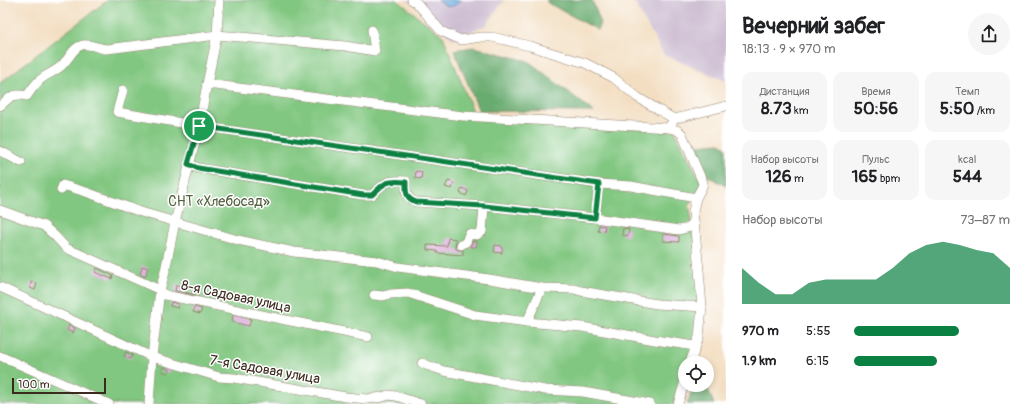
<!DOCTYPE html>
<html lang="ru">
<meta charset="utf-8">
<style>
body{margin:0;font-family:Pangolin,sans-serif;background:#f6f6f6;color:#202124;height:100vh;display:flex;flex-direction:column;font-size:15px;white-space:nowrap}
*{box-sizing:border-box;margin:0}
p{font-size:13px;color:#757577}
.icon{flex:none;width:22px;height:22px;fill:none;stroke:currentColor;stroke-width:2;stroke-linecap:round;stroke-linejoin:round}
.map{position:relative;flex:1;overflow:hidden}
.drawer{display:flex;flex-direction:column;background:#fff;width:300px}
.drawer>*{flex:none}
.controls{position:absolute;left:678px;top:356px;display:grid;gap:8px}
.controls a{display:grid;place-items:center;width:36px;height:36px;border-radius:50%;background:#fff;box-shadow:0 2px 6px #0003;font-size:20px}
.scale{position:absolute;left:12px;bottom:10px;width:94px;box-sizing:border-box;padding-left:4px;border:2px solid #3b2a1e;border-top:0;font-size:11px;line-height:14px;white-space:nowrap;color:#3b2a1e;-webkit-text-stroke:3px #fff;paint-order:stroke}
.pin{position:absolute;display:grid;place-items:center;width:34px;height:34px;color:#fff;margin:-17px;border:2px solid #fff;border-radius:50%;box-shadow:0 1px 4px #0007}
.round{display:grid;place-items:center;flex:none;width:42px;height:42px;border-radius:21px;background:#f6f6f6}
.overview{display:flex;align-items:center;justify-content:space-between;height:68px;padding:0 16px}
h1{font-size:22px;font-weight:700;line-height:30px}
.stats{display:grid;grid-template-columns:repeat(3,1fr);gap:6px;height:68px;padding:4px 16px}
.stats div{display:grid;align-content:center;border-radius:10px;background:#f6f6f6;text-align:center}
.stats b{font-size:17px;font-weight:700}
.stats small{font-size:11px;font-weight:400}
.stats p{font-size:11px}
.chart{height:112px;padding:8px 16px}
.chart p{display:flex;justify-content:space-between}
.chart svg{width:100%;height:72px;margin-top:4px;fill:#0b8043;opacity:.7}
ul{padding:0 16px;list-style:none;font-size:13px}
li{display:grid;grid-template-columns:64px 48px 1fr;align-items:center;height:30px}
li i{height:10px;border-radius:5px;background:#0b8043}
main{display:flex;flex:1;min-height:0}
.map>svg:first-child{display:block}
.industrial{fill:#cdbed2}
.green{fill:#82c781;stroke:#5e7850}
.forest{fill:#69ac6f;stroke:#526b46}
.water{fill:#7abaee;stroke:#5a7286}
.building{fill:#dea9dc}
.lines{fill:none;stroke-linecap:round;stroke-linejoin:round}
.minor-casing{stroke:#978470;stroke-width:10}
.minor{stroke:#fff;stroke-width:9}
.route-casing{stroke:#fff;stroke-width:8}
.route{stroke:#0b8043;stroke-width:5}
.labels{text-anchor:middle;stroke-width:3;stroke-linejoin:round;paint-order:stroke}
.park-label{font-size:14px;fill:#546141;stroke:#fff}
.street-label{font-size:14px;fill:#3b2a1e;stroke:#fff}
</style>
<main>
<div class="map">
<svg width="726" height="404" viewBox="0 0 726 404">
<rect width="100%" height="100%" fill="#fff"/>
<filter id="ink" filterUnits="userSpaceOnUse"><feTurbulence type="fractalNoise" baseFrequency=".025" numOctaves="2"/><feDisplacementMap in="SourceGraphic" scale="8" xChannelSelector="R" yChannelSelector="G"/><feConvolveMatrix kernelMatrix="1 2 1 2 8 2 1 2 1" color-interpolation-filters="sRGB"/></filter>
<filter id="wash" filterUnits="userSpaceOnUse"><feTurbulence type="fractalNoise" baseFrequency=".012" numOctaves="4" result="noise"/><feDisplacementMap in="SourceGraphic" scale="16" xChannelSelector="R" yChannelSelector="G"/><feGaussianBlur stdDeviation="0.9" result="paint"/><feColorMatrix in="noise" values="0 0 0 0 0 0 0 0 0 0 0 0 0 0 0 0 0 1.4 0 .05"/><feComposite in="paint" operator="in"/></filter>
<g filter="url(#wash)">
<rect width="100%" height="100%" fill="#f3dec1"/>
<g class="industrial">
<polygon points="406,0 504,0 486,25 453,39 414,5"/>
<polygon points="633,0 726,0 726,81 664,55"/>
</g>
<polygon class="green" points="108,0 397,0 443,36 476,119 674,130 702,184 689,204 700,270 701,329 690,363 685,363 685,378 677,404 0,404 0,83"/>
<g class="forest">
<polygon points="546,0 592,0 600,21 598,30 548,3"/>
<polygon points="474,47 528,61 594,112 479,111 454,50"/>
<polygon points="720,143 726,147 726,186 706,175 697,145"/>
<polygon points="694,385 706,385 714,404 687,404"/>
</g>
<path class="water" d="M438,0h22c-8,10 -13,7 -22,0z"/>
<g id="blocks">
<g class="building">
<polygon points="416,171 422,172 421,179 415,178"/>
<polygon points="448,181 454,183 452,189 445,187"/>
<polygon points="462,188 468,191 466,196 460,193"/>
<polygon points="599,225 605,226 604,232 598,231"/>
<polygon points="623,228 629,229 628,236 622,235"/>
<polygon points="663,234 679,236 679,242 663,241"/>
<polygon points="448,238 456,239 455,248 458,250 463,250 463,255 437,253 437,251 427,250 427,245 447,246"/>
<polygon points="473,241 477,241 476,247 470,247"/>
<polygon points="495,245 502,246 502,253 494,252"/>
<polygon points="142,266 148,268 145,277 140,274"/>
<polygon points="97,268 113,276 112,279 95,272"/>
<polygon points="31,282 37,283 35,290 30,288"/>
<polygon points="176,285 186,287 185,292 199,296 175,291"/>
<polygon points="171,302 178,304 178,308 170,306"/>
<polygon points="194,307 202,309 200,314 193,312"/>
<polygon points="233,315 251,319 249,326 232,322"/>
<polygon points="69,325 75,328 73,333 67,330"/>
<polygon points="126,352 133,355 130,359 124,356"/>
<polygon points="163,367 170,369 168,373 161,371"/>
</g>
</g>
</g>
<g filter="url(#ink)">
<use href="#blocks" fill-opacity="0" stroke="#978470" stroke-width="1"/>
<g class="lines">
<defs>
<g id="minor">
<polyline points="412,0 416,2 441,31 461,40 481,37 492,37 530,46 585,63 614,78 637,97 674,119 726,106"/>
<polyline points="207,84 463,116 669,128 674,119"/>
<polyline points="123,90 117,112 199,126 599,184 631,186 696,198"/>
<path d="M0,106c10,-9 13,-13 27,-10 4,-6 9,-13 14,-17 8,-7 16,-7 23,-16 6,-6 10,-16 18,-18 8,-2 17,4 25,4l110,-14 128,11 30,5 -3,-21"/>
<polyline points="669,128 677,130 682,134 703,183 702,187 696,198 693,211 699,270 702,307 699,337 690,363"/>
<polyline points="0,151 21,162"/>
<path d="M188,164l10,4 165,27h9c13,-13 15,-15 34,-14 0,11 -1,17 10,21l68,4 111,12 84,12 8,-2 7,-5"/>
<polyline points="61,190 63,185 86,192 141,212 238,240 294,252 377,261 398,267 489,279 542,288 574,289 581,291 657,304 702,307"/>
<polyline points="0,210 44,226 56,237 66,248 160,290 165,295 368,337"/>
<polyline points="595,218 599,184"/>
<polyline points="461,245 466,242 469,234 477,235 482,232 484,206"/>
<polyline points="0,287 152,357 219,377 234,378 346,397 367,399 383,397 388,395 396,396 421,404"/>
<polyline points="374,295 383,296 391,294 408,293 475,315 527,322 582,327 655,340 695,346"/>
<polyline points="527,322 542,288"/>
<polyline points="0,356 109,404"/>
<polyline points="422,363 429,366 444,371 545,390 583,392 650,404"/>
<polyline points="149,404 152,357 160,290 164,276 175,222 199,126 207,84 217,35 219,0"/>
<polyline points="678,404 685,381"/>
</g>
</defs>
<use href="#minor" class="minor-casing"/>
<use href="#minor" class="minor"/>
</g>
</g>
<g class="lines" filter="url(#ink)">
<defs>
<path id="route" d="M199,126l400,58 -4,34 -111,-12 -68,-4c-11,-4 -10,-10 -10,-20 -19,-2 -21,0 -34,13h-9l-165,-27 -10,-4z"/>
</defs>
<use href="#route" class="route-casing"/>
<use href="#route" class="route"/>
</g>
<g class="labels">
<g class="park-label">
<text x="219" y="206">СНТ «Хлебосад»</text>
</g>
<g class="street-label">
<text transform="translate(236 296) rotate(12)" y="5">8-я Садовая улица</text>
<text transform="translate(265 369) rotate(10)" y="5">7-я Садовая улица</text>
</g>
</g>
</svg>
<div class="controls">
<a><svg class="icon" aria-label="locate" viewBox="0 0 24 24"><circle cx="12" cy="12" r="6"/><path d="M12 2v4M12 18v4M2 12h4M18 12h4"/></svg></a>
</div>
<div class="scale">100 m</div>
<div class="pin" style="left:199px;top:126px;background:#1e9e55"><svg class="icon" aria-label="arrive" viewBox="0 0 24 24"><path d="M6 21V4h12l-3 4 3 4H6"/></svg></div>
</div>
<section class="drawer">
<div class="overview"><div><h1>Вечерний забег</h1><p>18:13 · 9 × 970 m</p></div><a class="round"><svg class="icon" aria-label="share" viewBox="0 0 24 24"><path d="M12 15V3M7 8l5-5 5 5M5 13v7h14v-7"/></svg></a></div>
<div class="stats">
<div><p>Дистанция</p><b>8.73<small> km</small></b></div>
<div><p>Время</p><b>50:56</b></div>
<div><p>Темп</p><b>5:50<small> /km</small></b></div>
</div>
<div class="stats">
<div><p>Набор высоты</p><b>126<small> m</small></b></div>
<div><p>Пульс</p><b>165<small> bpm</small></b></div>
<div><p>kcal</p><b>544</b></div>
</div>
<div class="chart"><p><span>Набор высоты</span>73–87 m</p>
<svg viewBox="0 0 160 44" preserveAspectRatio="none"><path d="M0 44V22L10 31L20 38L30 38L40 31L50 29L60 29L70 29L80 29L90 22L100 13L110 8L120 6L130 8L140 11L150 13L160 22V44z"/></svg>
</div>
<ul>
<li><b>970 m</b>5:55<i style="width:67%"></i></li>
<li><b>1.9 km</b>6:15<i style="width:53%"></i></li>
</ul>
</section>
</main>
